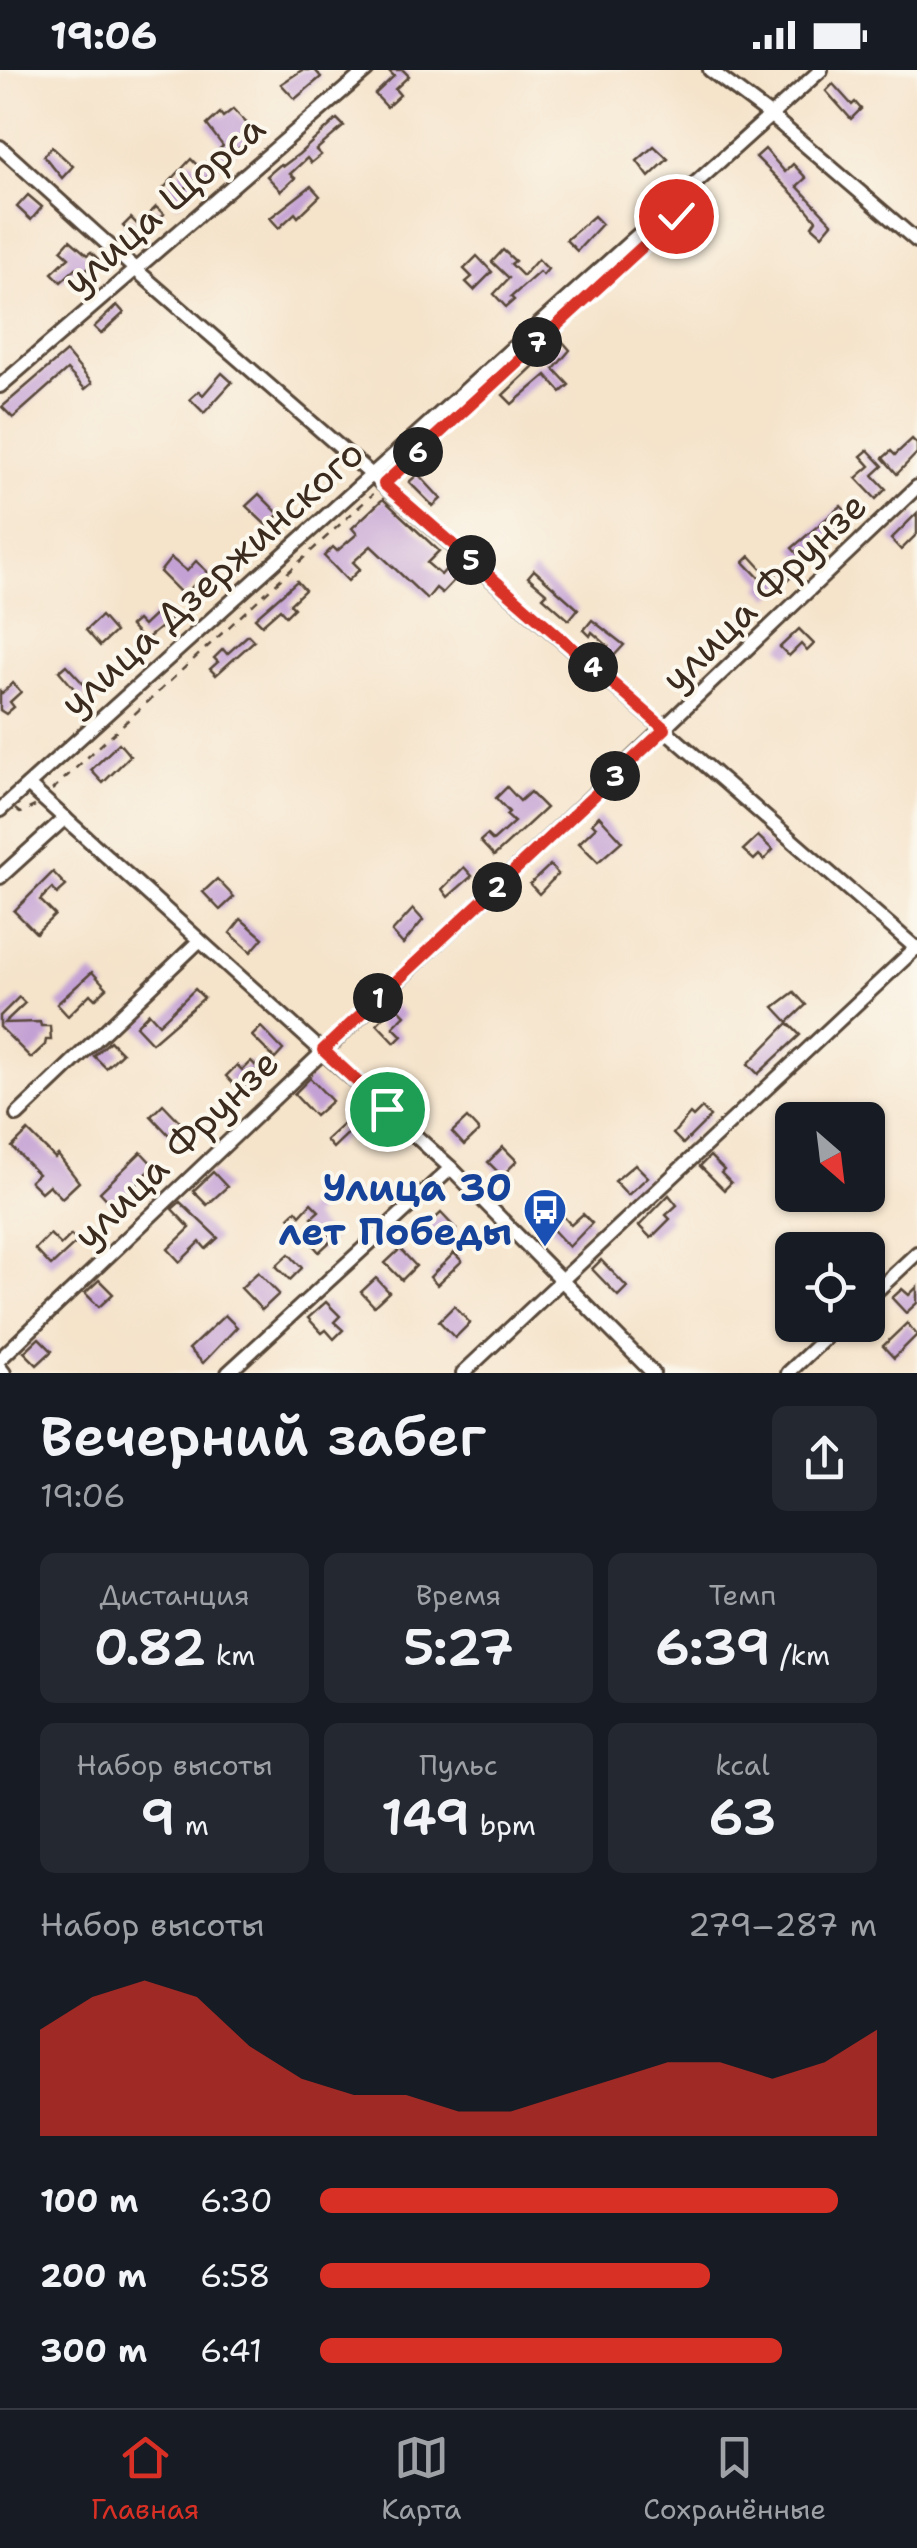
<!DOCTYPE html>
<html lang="ru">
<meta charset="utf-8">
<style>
body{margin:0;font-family:"Shantell Sans",sans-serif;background:#242831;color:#f1f3f6;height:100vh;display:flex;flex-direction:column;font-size:38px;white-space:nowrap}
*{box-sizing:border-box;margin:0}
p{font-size:32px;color:#9ea1a6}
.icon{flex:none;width:55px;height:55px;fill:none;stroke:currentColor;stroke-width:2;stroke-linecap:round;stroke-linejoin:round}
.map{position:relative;height:1303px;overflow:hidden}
.panel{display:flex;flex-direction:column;background:#171b24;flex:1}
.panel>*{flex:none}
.needle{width:65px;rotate:152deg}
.fabs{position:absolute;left:775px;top:1032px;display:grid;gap:20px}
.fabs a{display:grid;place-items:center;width:110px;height:110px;border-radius:15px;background:#171b24;box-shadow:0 2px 8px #0004;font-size:50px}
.pin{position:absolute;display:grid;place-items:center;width:85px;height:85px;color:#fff;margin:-42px;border:5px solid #fff;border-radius:50%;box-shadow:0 2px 10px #0007}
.km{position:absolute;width:50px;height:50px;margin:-25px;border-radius:50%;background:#222;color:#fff;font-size:28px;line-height:50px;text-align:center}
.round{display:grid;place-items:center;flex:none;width:105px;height:105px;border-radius:15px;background:#242831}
.head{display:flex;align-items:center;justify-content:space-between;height:170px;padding:0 40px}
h1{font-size:55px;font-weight:600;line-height:75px}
.stats{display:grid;grid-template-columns:repeat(3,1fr);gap:15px;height:170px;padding:10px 40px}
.stats div{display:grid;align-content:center;border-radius:15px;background:#242831;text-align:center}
.stats b{font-size:50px;font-weight:600}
.stats small{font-size:28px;font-weight:400}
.stats p{font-size:28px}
.chart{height:280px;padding:20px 40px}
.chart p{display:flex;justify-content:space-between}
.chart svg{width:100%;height:180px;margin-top:10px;fill:#d93025;opacity:.7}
ul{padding:0 40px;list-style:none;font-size:32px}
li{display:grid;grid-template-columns:160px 120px 1fr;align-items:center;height:75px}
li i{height:25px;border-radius:12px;background:#d93025}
.status{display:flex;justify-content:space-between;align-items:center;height:70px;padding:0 50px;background:#171b24;direction:ltr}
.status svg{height:28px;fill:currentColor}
.menu{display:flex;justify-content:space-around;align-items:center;height:140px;border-top:2px solid #363941;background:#171b24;font-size:28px;color:#9ea1a6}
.menu a{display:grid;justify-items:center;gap:5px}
.menu .on{color:#d93025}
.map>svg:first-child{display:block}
.building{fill:#c4a1d4}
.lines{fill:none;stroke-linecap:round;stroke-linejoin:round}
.minor-casing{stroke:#574638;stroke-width:18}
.path{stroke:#574638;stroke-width:2.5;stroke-dasharray:8 8;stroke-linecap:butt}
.minor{stroke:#fff;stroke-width:12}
.route-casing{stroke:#fff;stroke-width:20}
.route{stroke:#d93025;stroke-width:12}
.labels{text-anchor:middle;stroke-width:8;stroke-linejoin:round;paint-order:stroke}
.street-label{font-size:38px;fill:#3b2a1e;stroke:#fbf7ec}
.transit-label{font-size:38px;font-weight:bold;fill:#164399;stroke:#fbf7ec;text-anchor:end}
</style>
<div class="status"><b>19:06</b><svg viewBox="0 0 49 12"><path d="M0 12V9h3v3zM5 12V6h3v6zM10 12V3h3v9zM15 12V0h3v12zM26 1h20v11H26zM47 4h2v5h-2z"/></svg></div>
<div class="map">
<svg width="917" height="1303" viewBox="0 0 917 1303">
<rect width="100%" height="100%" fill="#fbf7ec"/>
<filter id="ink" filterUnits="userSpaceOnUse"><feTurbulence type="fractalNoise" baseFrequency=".01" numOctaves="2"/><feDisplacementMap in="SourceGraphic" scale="20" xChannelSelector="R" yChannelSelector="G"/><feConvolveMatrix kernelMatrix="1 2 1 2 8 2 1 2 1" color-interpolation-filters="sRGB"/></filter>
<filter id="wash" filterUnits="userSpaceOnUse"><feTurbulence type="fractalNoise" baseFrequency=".0048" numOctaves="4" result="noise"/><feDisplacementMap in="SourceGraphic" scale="40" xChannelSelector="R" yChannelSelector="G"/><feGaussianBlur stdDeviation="2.25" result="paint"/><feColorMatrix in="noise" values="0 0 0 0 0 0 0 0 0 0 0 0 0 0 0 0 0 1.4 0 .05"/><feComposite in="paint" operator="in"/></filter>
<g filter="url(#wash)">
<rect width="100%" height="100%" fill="#f5e3ca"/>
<g id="blocks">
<g class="building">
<polygon points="302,0 315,0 321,7 295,29 281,14"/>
<polygon points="388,0 403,0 409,6 395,19 400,25 387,37 375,24 394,6"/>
<polygon points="833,14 852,35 855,32 861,39 851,49 826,21"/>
<polygon points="233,39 256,63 199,115 194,110 179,124 184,129 177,135 163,119 191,89 200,98 223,76 207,55 220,43 223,47"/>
<polygon points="337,49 344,56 316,80 321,85 311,93 307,88 290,104 295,108 281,121 267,106 281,94 283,96 299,84"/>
<polygon points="654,76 668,89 649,107 637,91"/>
<polygon points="52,77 73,96 62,108 44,86"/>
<polygon points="765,79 785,102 793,94 806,108 797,116 832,153 822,165 812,156 816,150 801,132 756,87"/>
<polygon points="311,116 320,126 298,147 295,143 279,158 270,148"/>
<polygon points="28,125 42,137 31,150 17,137"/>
<polygon points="704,134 716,148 708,155 705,152 689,166 678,155"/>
<polygon points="156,137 164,144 137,170 123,156 131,148 138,155"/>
<polygon points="594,146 602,154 577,181 566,170"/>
<polygon points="70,170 87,185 91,182 98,189 82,204 76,198 61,212 52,203 69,187 61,180"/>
<polygon points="503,180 515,191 511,194 523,206 538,189 548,199 543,205 539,202 511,227 514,230 506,237 494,224 509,208 492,192"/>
<polygon points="477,186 492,202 474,220 466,212 472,207 464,199"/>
<polygon points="117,235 124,243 101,264 94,257"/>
<polygon points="563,272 570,280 554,299 569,315 561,322 546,305 512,334 503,325 538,292 541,295"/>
<polygon points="66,282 92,313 85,319 67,300 13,348 2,337"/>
<polygon points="222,303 232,312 204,343 190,329 199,321 203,325"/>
<polygon points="912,369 917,374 917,383 897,404 883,388 891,381 895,385"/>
<polygon points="868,380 883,396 873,405 886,419 876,429 856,408 870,396 861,386"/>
<polygon points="418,404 441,429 433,436 409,412"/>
<polygon points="259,424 279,444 267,456 246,436"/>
<polygon points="383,429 439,481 427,493 441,505 448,497 458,506 442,523 436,518 427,529 371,476 353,492 360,499 348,511 324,486 333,477 337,481 357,464 352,458"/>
<polygon points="841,436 851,447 805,492 792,478"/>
<polygon points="917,443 917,464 901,480 891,469"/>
<polygon points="750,486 771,509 781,499 790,508 770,528 759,517 764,513 744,492"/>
<polygon points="171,488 187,501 196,491 214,508 207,517 199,509 184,526 160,502"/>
<polygon points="534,500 578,539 569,550 543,527 547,523 528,507"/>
<polygon points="297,511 305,520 290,534 294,538 286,546 280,539 262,555 255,548"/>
<polygon points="163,537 172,548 144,571 130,556 137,550 143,556"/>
<polygon points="101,546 115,562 100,576 86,560"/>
<polygon points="592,550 624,575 611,589 603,581 608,576 592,562 590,566 584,560"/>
<polygon points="799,559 814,574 807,581 801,574 789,586 780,577"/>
<polygon points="248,565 254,571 216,605 210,599 218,592 214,588 223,579 227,584"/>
<polygon points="66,595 90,621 82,628 59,601"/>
<polygon points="13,613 21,622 10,632 14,637 6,644 0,640 0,621 2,623"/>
<polygon points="119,673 130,686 103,713 91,700"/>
<polygon points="507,717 520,731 530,722 546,738 494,786 480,771 487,765 493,771 514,752 506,745 509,742 496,728"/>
<polygon points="599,746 622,771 598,792 579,773 596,757 592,753"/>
<polygon points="758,766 773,780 764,790 759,785 754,790 743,780"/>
<polygon points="550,795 558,804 539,824 530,814"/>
<polygon points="464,797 472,806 448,827 442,819"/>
<polygon points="53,802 66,816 57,824 52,818 40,830 55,845 36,863 14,841"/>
<polygon points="217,809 234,827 220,840 203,822"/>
<polygon points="413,839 423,850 403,874 392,862"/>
<polygon points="241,849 263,868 251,882 230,863"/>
<polygon points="92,902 107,918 95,929 90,924 68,946 57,934"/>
<polygon points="195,919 204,928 152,973 136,956 149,943 159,954"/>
<polygon points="794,922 806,935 788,952 774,937"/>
<polygon points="19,927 25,933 4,953 40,952 41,956 50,956 51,970 46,970 45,975 31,988 0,957 0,946"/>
<polygon points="395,935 405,945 393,957 402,966 395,973 377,954"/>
<polygon points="788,953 800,965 758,1004 748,994"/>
<polygon points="261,957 283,980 275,989 252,966"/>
<polygon points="110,971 122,983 106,998 94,986"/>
<polygon points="251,991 258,998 240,1021 226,1006 237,995 242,1000"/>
<polygon points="310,1008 332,1031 315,1046 294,1024"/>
<polygon points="163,1034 183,1055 171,1067 151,1046"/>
<polygon points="702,1038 710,1047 683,1074 673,1064 690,1044 693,1047"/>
<polygon points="351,1047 358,1054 333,1078 326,1070"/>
<polygon points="467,1048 479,1061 464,1075 452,1062"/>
<polygon points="28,1061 55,1088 58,1085 79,1112 62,1128 49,1115 41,1122 30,1111 38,1104 12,1077"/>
<polygon points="503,1077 517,1091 502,1106 488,1092"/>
<polygon points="141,1082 154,1096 114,1137 100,1122"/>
<polygon points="710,1086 724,1100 721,1103 731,1113 724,1120 700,1096"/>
<polygon points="635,1094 648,1107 628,1125 615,1111"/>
<polygon points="213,1102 227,1117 207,1135 193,1121"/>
<polygon points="669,1125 677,1135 666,1145 670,1149 651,1168 639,1156"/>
<polygon points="180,1132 218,1168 206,1179 200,1172 180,1192 168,1179 190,1158 172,1139"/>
<polygon points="311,1133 319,1141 312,1147 333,1169 319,1182 289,1147 296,1140 300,1145"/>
<polygon points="558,1140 571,1155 583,1144 592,1153 569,1177 546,1152"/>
<polygon points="441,1143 456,1159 442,1172 427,1156"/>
<polygon points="50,1164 61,1175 71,1165 77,1172 51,1196 35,1179"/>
<polygon points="400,1179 416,1196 402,1210 385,1193"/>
<polygon points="454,1183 462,1191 437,1215 430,1207"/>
<polygon points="289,1184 302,1198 290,1210 276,1196"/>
<polygon points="601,1190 627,1217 618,1226 592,1199"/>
<polygon points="258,1202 279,1224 262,1240 241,1218"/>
<polygon points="376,1208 389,1222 374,1236 361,1222"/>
<polygon points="99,1210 113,1224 99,1237 85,1223"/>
<polygon points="917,1217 917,1233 906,1243 892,1228 902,1219 909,1225"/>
<polygon points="326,1232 340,1246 334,1252 343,1260 334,1269 326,1260 322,1263 308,1248"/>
<polygon points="454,1236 470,1253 455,1268 439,1251"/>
<polygon points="225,1245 237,1257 203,1293 189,1279"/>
<polygon points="907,1253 917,1265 894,1288 883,1276"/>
<polygon points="39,1268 52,1281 37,1295 24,1282"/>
</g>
</g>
</g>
<g filter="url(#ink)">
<use href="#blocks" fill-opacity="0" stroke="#574638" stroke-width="2.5"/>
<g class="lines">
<defs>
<g id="minor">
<polyline points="710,0 770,45 917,171"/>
<polyline points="0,77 135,199 917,879"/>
<polyline points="0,316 367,0"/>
<polyline points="28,715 451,1098 653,1303"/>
<polyline points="0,740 821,0"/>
<polyline points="0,807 65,748"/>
<polyline points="17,1045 199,871"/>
<polyline points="868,1229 917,1183"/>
<polyline points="0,1289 917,417"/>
<polyline points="0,1298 4,1303"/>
<polyline points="228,1303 451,1098"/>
<polyline points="463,1303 917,877"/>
<polyline points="788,1303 839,1255"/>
</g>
</defs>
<use href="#minor" class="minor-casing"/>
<g class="path">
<polyline points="394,405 505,302"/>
<polyline points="52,720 373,424"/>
<polyline points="15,739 20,743 35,736"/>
</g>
<use href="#minor" class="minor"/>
</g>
</g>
<g class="lines" filter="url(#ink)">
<defs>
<polyline id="route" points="387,1039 323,980 665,659 384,414 676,146"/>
</defs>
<use href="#route" class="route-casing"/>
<use href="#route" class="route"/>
</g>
<defs>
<symbol id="bus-pin" viewBox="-11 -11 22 30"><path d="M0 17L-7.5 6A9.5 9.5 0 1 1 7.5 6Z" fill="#1a4fb4" stroke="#fbf7ec"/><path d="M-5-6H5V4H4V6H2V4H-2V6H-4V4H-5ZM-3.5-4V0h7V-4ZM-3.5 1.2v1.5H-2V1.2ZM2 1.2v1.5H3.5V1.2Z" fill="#fff"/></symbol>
</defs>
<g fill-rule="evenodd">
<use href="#bus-pin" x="520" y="1115" width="50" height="68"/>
</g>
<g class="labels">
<g class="street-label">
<text transform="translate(164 135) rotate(-41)" y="13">улица Щорса</text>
<text transform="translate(212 508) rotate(-42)" y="13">улица Дзержинского</text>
<text transform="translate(764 522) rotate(-44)" y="13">улица Фрунзе</text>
<text transform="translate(176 1079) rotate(-44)" y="13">улица Фрунзе</text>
</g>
<g class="transit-label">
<text x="512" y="1131">Улица 30<tspan x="512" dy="44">лет Победы</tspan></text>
</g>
</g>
</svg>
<div class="fabs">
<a><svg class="needle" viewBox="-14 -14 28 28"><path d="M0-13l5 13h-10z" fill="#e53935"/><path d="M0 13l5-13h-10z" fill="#9ea1a6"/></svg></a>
<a><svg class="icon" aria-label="locate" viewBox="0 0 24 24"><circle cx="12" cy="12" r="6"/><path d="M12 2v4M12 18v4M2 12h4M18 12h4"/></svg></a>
</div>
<div class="pin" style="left:387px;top:1039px;background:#1e9e55"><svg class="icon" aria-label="arrive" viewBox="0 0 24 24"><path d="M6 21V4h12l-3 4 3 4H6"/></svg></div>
<div class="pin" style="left:676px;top:146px;background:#d93025"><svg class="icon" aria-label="check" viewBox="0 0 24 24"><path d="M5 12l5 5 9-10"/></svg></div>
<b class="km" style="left:378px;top:928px">1</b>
<b class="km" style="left:497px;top:817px">2</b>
<b class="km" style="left:615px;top:706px">3</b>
<b class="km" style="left:593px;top:597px">4</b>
<b class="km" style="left:471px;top:490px">5</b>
<b class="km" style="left:418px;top:382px">6</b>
<b class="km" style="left:537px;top:272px">7</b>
</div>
<section class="panel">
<div class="head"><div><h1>Вечерний забег</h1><p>19:06</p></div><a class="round"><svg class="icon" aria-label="share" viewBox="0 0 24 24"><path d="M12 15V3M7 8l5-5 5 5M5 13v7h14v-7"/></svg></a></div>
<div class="stats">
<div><p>Дистанция</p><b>0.82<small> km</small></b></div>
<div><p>Время</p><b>5:27</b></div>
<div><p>Темп</p><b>6:39<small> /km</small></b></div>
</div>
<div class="stats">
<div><p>Набор высоты</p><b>9<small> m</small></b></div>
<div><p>Пульс</p><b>149<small> bpm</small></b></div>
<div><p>kcal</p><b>63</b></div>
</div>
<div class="chart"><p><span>Набор высоты</span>279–287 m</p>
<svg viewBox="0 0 160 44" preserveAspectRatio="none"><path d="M0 44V18L10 10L20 6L30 10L40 22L50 30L60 34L70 34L80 38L90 38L100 34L110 30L120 26L130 26L140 30L150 26L160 18V44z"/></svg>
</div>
<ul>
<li><b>100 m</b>6:30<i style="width:93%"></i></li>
<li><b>200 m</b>6:58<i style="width:70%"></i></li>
<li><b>300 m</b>6:41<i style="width:83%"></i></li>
</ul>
</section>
<nav class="menu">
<a class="on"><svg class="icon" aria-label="home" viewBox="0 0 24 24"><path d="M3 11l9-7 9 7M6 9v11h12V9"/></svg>Главная</a>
<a><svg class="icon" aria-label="map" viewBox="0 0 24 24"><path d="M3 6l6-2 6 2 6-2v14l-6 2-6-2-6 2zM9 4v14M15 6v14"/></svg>Карта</a>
<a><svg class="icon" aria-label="saved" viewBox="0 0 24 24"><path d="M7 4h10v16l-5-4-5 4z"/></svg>Сохранённые</a>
</nav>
